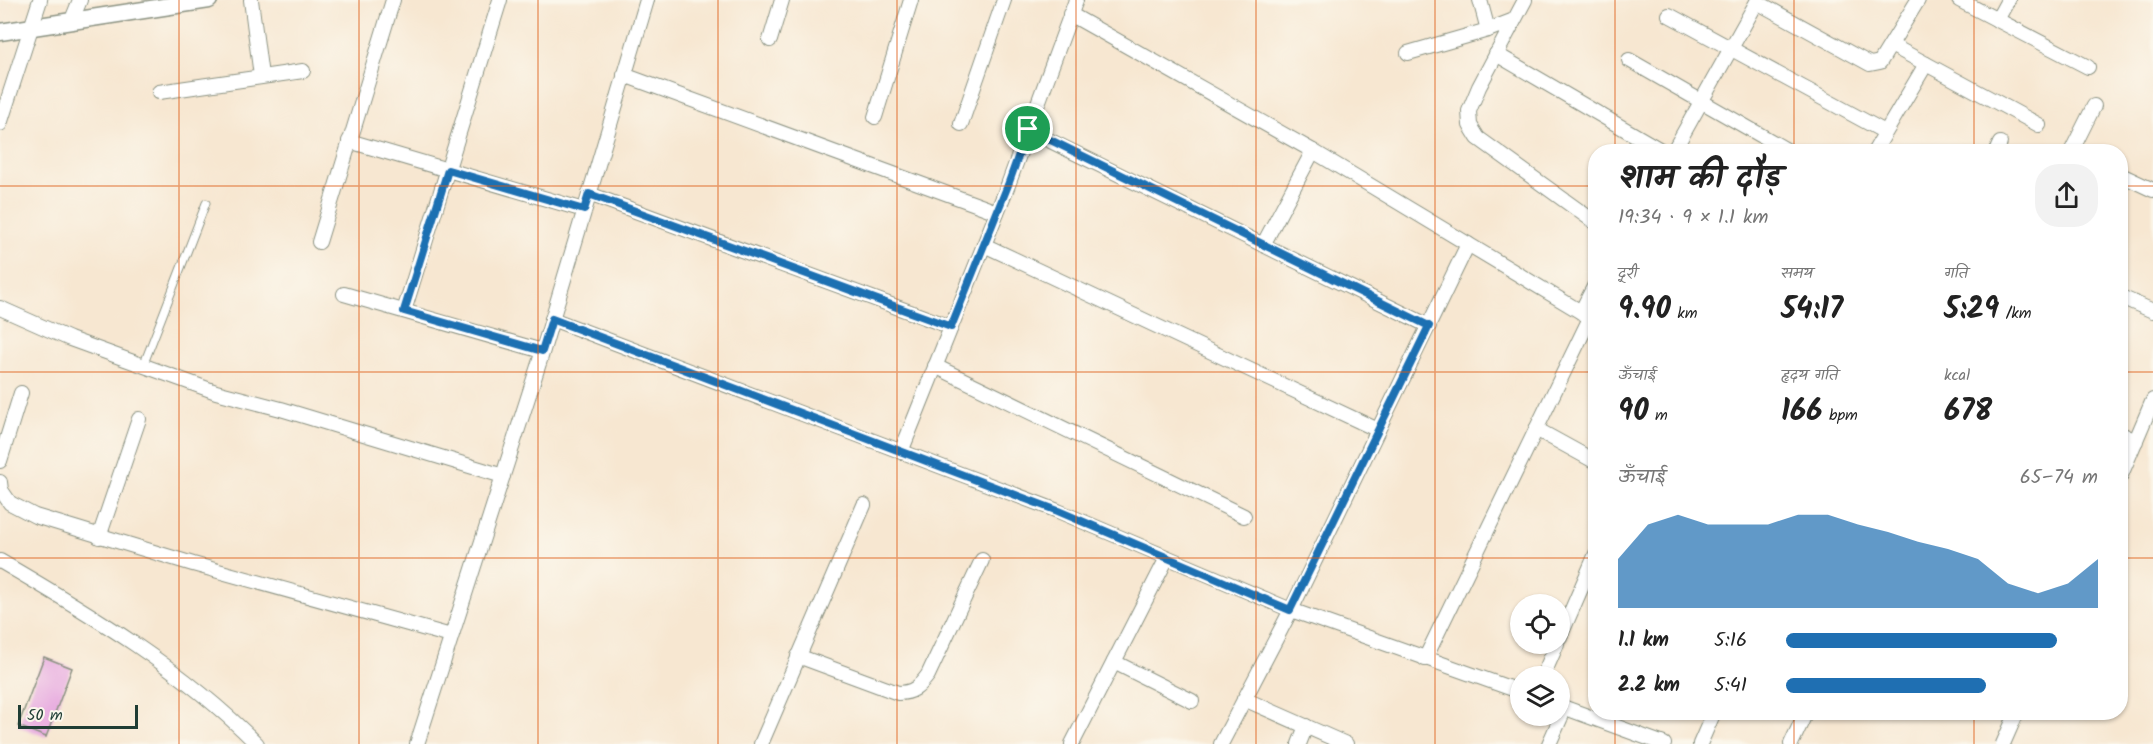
<!DOCTYPE html>
<html lang="hi">
<meta charset="utf-8">
<style>
body{margin:0;font-family:Kalam,"Playpen Sans Deva",sans-serif;background:#f2f2f2;color:#222;height:100vh;display:flex;flex-direction:column;font-size:22px;white-space:nowrap}
*{box-sizing:border-box;margin:0}
p{font-size:20px;color:#767676}
.icon{flex:none;width:33px;height:33px;fill:none;stroke:currentColor;stroke-width:2;stroke-linecap:round;stroke-linejoin:round}
.map{position:relative;flex:1;overflow:hidden}
.details{position:absolute;left:1588px;top:144px;width:540px;height:576px;display:flex;flex-direction:column;background:#fff;border-radius:24px;box-shadow:0 2px 4px #0004}
.details>*{flex:none}
.buttons{position:absolute;left:1510px;top:594px;display:grid;gap:12px}
.buttons a{display:grid;place-items:center;width:60px;height:60px;border-radius:50%;background:#fff;box-shadow:0 2px 4px #0004;font-size:30px}
.scale{position:absolute;left:18px;bottom:15px;width:120px;box-sizing:border-box;padding-left:6px;border:3px solid #1f3d34;border-top:0;font-size:16px;line-height:21px;white-space:nowrap;color:#1f3d34;-webkit-text-stroke:4px #fbf7ec;paint-order:stroke}
.pin{position:absolute;display:grid;place-items:center;width:51px;height:51px;color:#fff;margin:-26px;border:3px solid #fff;border-radius:50%;box-shadow:0 2px 6px #0007}
.round{display:grid;place-items:center;flex:none;width:63px;height:63px;border-radius:24px;background:#f2f2f2}
.summary{display:flex;align-items:center;justify-content:space-between;height:102px;padding:0 30px}
h1{font-size:33px;font-weight:700;line-height:45px}
.metrics{display:grid;grid-template-columns:repeat(3,1fr);gap:9px;height:102px;padding:6px 30px}
.metrics div{display:grid;align-content:center}
.metrics b{font-size:30px;font-weight:700}
.metrics small{font-size:16px;font-weight:400}
.metrics p{font-size:16px}
.chart{height:168px;padding:12px 30px}
.chart p{display:flex;justify-content:space-between}
.chart svg{width:100%;height:108px;margin-top:6px;fill:#1f6fb2;opacity:.7}
ul{padding:0 30px;list-style:none;font-size:20px}
li{display:grid;grid-template-columns:96px 72px 1fr;align-items:center;height:45px}
li i{height:15px;border-radius:8px;background:#1f6fb2}
.map>svg:first-child{display:block}
.building{fill:#e6a5df}
.lines{fill:none;stroke-linecap:round;stroke-linejoin:round}
.service-casing{stroke:#8b9282;stroke-width:9}
.minor-casing{stroke:#8b9282;stroke-width:16}
.tertiary-casing{stroke:#8b9282;stroke-width:19}
.service{stroke:#fff;stroke-width:7}
.minor{stroke:#fff;stroke-width:14}
.tertiary{stroke:#fff;stroke-width:16}
.route-casing{stroke:#fff;stroke-width:12}
.route{stroke:#1f6fb2;stroke-width:8}
.grid{fill:none;stroke:#de580e;stroke-width:1.5;stroke-opacity:0.55}
</style>
<div class="map">
<svg width="2153" height="744" viewBox="0 0 2153 744">
<rect width="100%" height="100%" fill="#fbf7ec"/>
<filter id="ink" filterUnits="userSpaceOnUse"><feTurbulence type="fractalNoise" baseFrequency=".0167" numOctaves="2"/><feDisplacementMap in="SourceGraphic" scale="12" xChannelSelector="R" yChannelSelector="G"/><feConvolveMatrix kernelMatrix="1 2 1 2 8 2 1 2 1" color-interpolation-filters="sRGB"/></filter>
<filter id="wash" filterUnits="userSpaceOnUse"><feTurbulence type="fractalNoise" baseFrequency=".008" numOctaves="4" result="noise"/><feDisplacementMap in="SourceGraphic" scale="24" xChannelSelector="R" yChannelSelector="G"/><feGaussianBlur stdDeviation="1.35" result="paint"/><feColorMatrix in="noise" values="0 0 0 0 0 0 0 0 0 0 0 0 0 0 0 0 0 1.4 0 .05"/><feComposite in="paint" operator="in"/></filter>
<g filter="url(#wash)">
<rect width="100%" height="100%" fill="#f7e7d1"/>
<g id="blocks">
<polygon class="building" points="44,657 72,668 46,737 18,726"/>
</g>
</g>
<g filter="url(#ink)">
<use href="#blocks" fill-opacity="0" stroke="#8b9282" stroke-width="1.5"/>
<g class="lines">
<defs>
<polyline id="service" points="143,366 206,203"/>
<g id="minor">
<polyline points="251,0 261,76"/>
<polyline points="1480,0 1488,30"/>
<polyline points="1525,0 1479,87 1469,111 1470,125 1478,138 1596,223"/>
<polyline points="1959,0 2088,67"/>
<polyline points="1757,2 1870,64 1880,62 1918,0"/>
<polyline points="1070,14 1313,151 1596,321"/>
<polyline points="1669,15 1885,132"/>
<polyline points="1997,20 2008,0"/>
<polyline points="71,22 80,0"/>
<polyline points="770,40 782,0"/>
<polyline points="1891,45 2039,125"/>
<polyline points="1408,53 1488,30 1514,20"/>
<polyline points="1496,54 1664,152"/>
<polyline points="1629,60 1790,152"/>
<polyline points="624,75 997,212"/>
<polyline points="159,92 303,71"/>
<polyline points="875,117 911,0"/>
<polyline points="0,124 40,0"/>
<polyline points="961,124 1004,0"/>
<polyline points="1028,130 1429,326"/>
<polyline points="349,141 584,210"/>
<polyline points="1673,152 1758,0"/>
<polyline points="1874,152 1926,64"/>
<polyline points="1996,152 2000,143"/>
<polyline points="2071,152 2094,106"/>
<polyline points="2121,175 2153,190"/>
<polyline points="589,194 951,327"/>
<polyline points="319,242 393,0"/>
<polyline points="984,245 1378,430"/>
<polyline points="1263,245 1313,151"/>
<polyline points="344,294 542,351"/>
<polyline points="2121,297 2153,311"/>
<polyline points="0,308 70,339 216,392 281,409 503,476"/>
<polyline points="404,311 500,0"/>
<polyline points="1581,312 1596,283"/>
<polyline points="552,319 1058,511 1291,610 1521,692"/>
<polyline points="935,366 1244,516"/>
<polyline points="1536,429 1596,462"/>
<polyline points="2121,434 2136,441"/>
<polyline points="901,452 1008,185 1076,0"/>
<polyline points="0,461 21,393"/>
<polyline points="2121,475 2153,400"/>
<polyline points="0,482 1,490 10,503 35,516 193,564 451,636"/>
<polyline points="99,537 139,419"/>
<path d="M0,561c91,53 183,108 257,183"/>
<polyline points="1560,637 1596,554"/>
<path d="M798,656l100,37c15,0 21,-6 30,-18l54,-115"/>
<polyline points="1425,659 1590,318"/>
<polyline points="1114,662 1192,701"/>
<polyline points="1543,676 1557,644"/>
<polyline points="1244,699 1346,744"/>
<polyline points="1560,706 1664,744"/>
<polyline points="417,744 540,360 647,0"/>
<polyline points="761,744 864,505"/>
<polyline points="1072,744 1167,558"/>
<polyline points="1221,744 1291,610 1468,244"/>
<polyline points="1299,744 1306,726"/>
<polyline points="1549,744 1565,708"/>
<polyline points="1700,744 1714,712"/>
<polyline points="1791,744 1806,712"/>
<polyline points="2003,744 2017,712"/>
</g>
<polyline id="tertiary" points="0,32 209,0"/>
</defs>
<use href="#service" class="service-casing"/>
<use href="#minor" class="minor-casing"/>
<use href="#tertiary" class="tertiary-casing"/>
<use href="#service" class="service"/>
<use href="#minor" class="minor"/>
<use href="#tertiary" class="tertiary"/>
</g>
</g>
<g class="lines" filter="url(#ink)">
<defs>
<polygon id="route" points="1028,129 1429,326 1290,610 1058,511 552,319 542,351 404,311 448,170 584,210 589,194 951,327 1008,185"/>
</defs>
<use href="#route" class="route-casing"/>
<use href="#route" class="route"/>
</g>
<path class="grid" d="M179,0v744M359,0v744M538,0v744M718,0v744M897,0v744M1076,0v744M1256,0v744M1435,0v744M1615,0v152M1794,0v152M1974,0v152M0,186h1596M2121,186h32M0,372h1596M2121,372h32M0,558h1596M2121,558h32M1615,712v32M1794,712v32M1974,712v32"/>
</svg>
<div class="buttons">
<a><svg class="icon" aria-label="locate" viewBox="0 0 24 24"><circle cx="12" cy="12" r="6"/><path d="M12 2v4M12 18v4M2 12h4M18 12h4"/></svg></a>
<a><svg class="icon" aria-label="layers" viewBox="0 0 24 24"><path d="M12 4l9 5-9 5-9-5zM3 14l9 5 9-5"/></svg></a>
</div>
<div class="scale">50 m</div>
<div class="pin" style="left:1028px;top:129px;background:#1e9e55"><svg class="icon" aria-label="arrive" viewBox="0 0 24 24"><path d="M6 21V4h12l-3 4 3 4H6"/></svg></div>
<section class="details">
<div class="summary"><div><h1>शाम की दौड़</h1><p>19:34 · 9 × 1.1 km</p></div><a class="round"><svg class="icon" aria-label="share" viewBox="0 0 24 24"><path d="M12 15V3M7 8l5-5 5 5M5 13v7h14v-7"/></svg></a></div>
<div class="metrics">
<div><p>दूरी</p><b>9.90<small> km</small></b></div>
<div><p>समय</p><b>54:17</b></div>
<div><p>गति</p><b>5:29<small> /km</small></b></div>
</div>
<div class="metrics">
<div><p>ऊँचाई</p><b>90<small> m</small></b></div>
<div><p>हृदय गति</p><b>166<small> bpm</small></b></div>
<div><p>kcal</p><b>678</b></div>
</div>
<div class="chart"><p><span>ऊँचाई</span>65–74 m</p>
<svg viewBox="0 0 160 44" preserveAspectRatio="none"><path d="M0 44V24L10 10L20 6L30 10L40 10L50 10L60 6L70 6L80 10L90 13L100 17L110 20L120 24L130 34L140 38L150 34L160 24V44z"/></svg>
</div>
<ul>
<li><b>1.1 km</b>5:16<i style="width:87%"></i></li>
<li><b>2.2 km</b>5:41<i style="width:64%"></i></li>
</ul>
</section>
</div>
